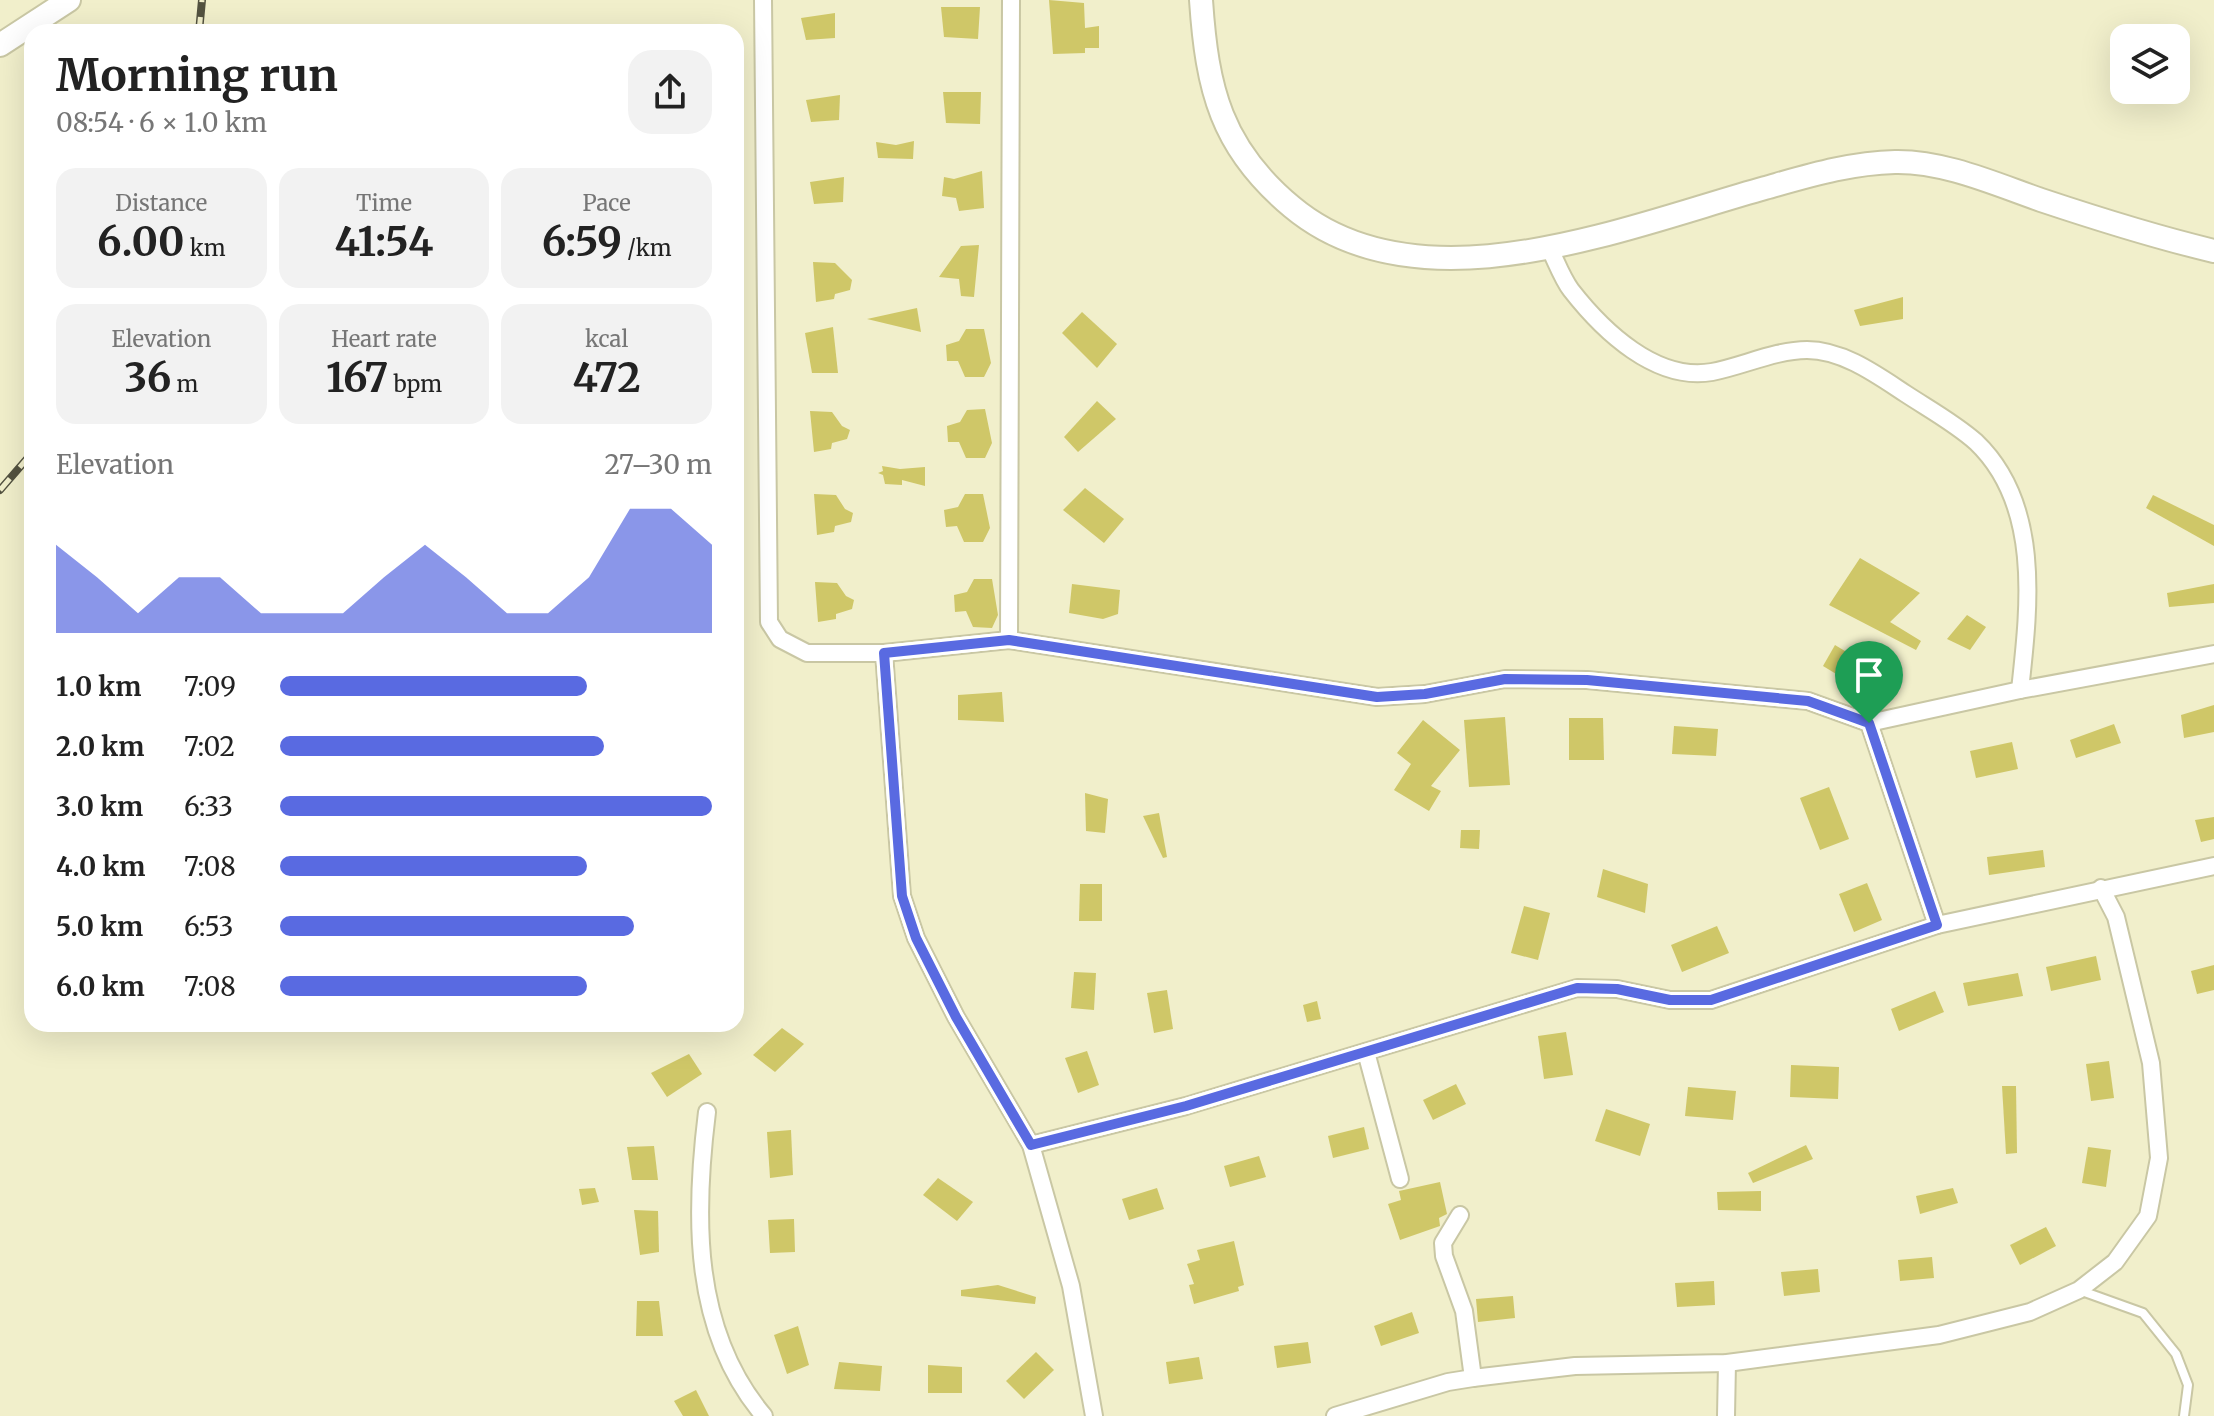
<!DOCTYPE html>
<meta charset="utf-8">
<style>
body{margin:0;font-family:Merriweather,serif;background:#f2f2f2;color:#222;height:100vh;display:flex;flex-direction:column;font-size:30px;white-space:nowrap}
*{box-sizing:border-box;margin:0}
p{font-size:26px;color:#767676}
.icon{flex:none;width:44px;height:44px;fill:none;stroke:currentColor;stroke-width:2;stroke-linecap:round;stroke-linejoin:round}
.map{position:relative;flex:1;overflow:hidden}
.panel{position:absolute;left:24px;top:24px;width:720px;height:1008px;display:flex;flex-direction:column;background:#fff;border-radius:24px;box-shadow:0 8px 32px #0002}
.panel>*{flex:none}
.buttons{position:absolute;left:2110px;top:24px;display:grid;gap:16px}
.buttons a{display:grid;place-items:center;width:80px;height:80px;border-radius:16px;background:#fff;box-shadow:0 8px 32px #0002;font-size:40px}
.pin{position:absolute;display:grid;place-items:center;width:68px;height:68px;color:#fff;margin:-82px -34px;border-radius:50% 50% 50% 0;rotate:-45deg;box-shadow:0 0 8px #0007}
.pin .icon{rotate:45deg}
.round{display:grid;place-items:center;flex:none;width:84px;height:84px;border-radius:24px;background:#f2f2f2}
.head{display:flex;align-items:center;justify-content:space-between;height:136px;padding:0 32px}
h1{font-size:44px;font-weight:700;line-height:60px}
.stats{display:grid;grid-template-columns:repeat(3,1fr);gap:12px;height:136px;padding:8px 32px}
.stats div{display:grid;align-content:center;border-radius:20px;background:#f2f2f2;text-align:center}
.stats b{font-size:40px;font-weight:700}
.stats small{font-size:22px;font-weight:400}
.stats p{font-size:22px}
.chart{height:224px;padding:16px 32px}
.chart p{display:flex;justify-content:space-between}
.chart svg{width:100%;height:144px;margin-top:8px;fill:#596ae1;opacity:.7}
ul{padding:0 32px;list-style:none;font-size:26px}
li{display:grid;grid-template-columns:128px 96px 1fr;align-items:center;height:60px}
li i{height:20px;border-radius:10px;background:#596ae1}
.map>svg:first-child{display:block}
.building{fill:#cfc768}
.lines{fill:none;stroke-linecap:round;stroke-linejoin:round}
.lane-casing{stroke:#c9c7a4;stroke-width:12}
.street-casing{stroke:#c9c7a4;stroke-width:20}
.secondary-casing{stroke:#c9c7a4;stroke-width:26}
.lane{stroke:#fff;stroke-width:8}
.street{stroke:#fff;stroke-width:16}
.secondary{stroke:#fff;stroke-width:22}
.rail-casing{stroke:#535240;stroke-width:8}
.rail{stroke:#f1efcb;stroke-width:5;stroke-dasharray:15;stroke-linecap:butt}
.route-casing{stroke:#fff;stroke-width:16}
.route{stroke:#596ae1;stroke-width:10}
</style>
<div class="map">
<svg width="2214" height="1416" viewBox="0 0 2214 1416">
<rect width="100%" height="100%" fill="#f1efcb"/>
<g class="building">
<polygon points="1049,0 1084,3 1085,28 1099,26 1099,48 1085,48 1085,53 1053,54"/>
<polygon points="941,7 980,7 978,39 944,37"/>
<polygon points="835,13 835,38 806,40 801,18"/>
<polygon points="943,92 981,92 980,124 946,123"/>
<polygon points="840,95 839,120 811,122 806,100"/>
<polygon points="914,141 913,159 878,158 876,142 896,145"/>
<polygon points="982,171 984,208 959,211 956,198 942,196 944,177 954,179"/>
<polygon points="844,177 843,202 814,204 810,182"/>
<polygon points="979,245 974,297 961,296 959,279 939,277 961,246"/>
<polygon points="813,262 835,263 852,280 850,290 835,294 834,299 816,302"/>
<polygon points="1903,297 1903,319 1860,326 1854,310"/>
<polygon points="917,308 921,332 867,319"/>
<polygon points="1082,312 1117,344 1097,368 1062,333"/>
<polygon points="833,327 838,373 812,373 805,333"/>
<polygon points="966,329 984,329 991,363 984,377 965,377 958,361 947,361 946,345 959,341"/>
<polygon points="1097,401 1116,419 1078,452 1064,437"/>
<polygon points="985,409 992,443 985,458 966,458 959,442 948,442 947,426 960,422 967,410"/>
<polygon points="810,411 832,412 842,426 850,430 847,439 832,443 831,449 814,452"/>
<polygon points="882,466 900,469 925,467 925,486 902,480 902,485 885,484 883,475 878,473 883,471"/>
<polygon points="1085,488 1124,519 1104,543 1063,510"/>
<polygon points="814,494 836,495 845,509 853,513 851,522 835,526 834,532 817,535"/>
<polygon points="965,494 983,494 990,528 983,542 964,542 957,526 946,527 944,510 958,507"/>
<polygon points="2153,495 2214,525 2214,546 2146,508"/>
<polygon points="1860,558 1920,593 1890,622 1921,641 1916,650 1829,605"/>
<polygon points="974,579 992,579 998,615 992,628 973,627 966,611 955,612 954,595 967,592"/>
<polygon points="815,582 837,583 846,596 854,600 852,609 836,614 836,619 818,622"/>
<polygon points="1072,584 1120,590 1118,614 1103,619 1069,613"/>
<polygon points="2214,584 2214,603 2169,607 2167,593"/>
<polygon points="1967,615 1986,627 1970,650 1947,639"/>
<polygon points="1835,645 1878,671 1866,692 1823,666"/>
<polygon points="1002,692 1004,722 958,720 958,695"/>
<polygon points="2214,705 2214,732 2184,738 2181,715"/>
<polygon points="1505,717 1510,785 1469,787 1464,720"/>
<polygon points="1569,718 1603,718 1604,760 1569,760"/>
<polygon points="1423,720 1460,750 1431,786 1441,791 1429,811 1394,790 1411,764 1397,753"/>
<polygon points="2114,724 2121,743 2076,758 2070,740"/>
<polygon points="1674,726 1718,729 1716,756 1672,754"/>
<polygon points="2012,742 2018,769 1976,778 1970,751"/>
<polygon points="1829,787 1849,839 1820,850 1800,798"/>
<polygon points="1085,793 1108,799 1105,833 1086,831"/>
<polygon points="1159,813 1167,857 1163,858 1143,816"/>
<polygon points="2214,817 2214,839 2201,842 2195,820"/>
<polygon points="1461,830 1480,830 1479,849 1460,848"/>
<polygon points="2043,850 2045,867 1989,875 1987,857"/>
<polygon points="1603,869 1648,884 1645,913 1597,897"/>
<polygon points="1867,883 1882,920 1854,932 1839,894"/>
<polygon points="1080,884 1102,884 1102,921 1079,921"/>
<polygon points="1524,906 1550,913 1538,960 1511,953"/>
<polygon points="1717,926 1729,953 1682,972 1671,945"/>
<polygon points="2096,956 2101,980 2051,991 2046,967"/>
<polygon points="2214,965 2214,990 2197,994 2191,971"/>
<polygon points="1074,972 1096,973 1094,1010 1071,1008"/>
<polygon points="2018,973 2023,996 1968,1006 1963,983"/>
<polygon points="1167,990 1173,1029 1154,1033 1147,993"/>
<polygon points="1935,991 1944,1012 1899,1031 1891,1009"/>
<polygon points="1317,1001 1321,1019 1307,1022 1303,1005"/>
<polygon points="782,1028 804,1044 775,1072 753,1055"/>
<polygon points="1566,1032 1573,1075 1544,1079 1538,1036"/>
<polygon points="1087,1051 1099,1085 1078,1093 1065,1058"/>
<polygon points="689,1054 702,1074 667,1097 651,1073"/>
<polygon points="2109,1061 2114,1098 2091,1101 2086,1064"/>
<polygon points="1791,1065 1839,1067 1838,1099 1790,1097"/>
<polygon points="1456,1084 1466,1104 1433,1120 1423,1100"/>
<polygon points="2002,1086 2016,1086 2017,1153 2006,1154"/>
<polygon points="1688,1087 1736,1091 1733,1120 1685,1116"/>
<polygon points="1606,1109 1650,1124 1640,1156 1595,1141"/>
<polygon points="1364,1127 1369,1149 1333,1158 1328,1136"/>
<polygon points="791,1130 793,1175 770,1178 767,1132"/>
<polygon points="1806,1145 1813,1159 1753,1183 1748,1173"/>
<polygon points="654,1146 658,1180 632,1180 627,1147"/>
<polygon points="2088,1147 2111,1150 2106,1187 2082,1183"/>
<polygon points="1259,1156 1266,1177 1230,1187 1224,1166"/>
<polygon points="938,1178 973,1202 957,1221 923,1195"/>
<polygon points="1440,1182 1447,1214 1439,1218 1440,1226 1400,1240 1388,1204 1401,1200 1399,1191"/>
<polygon points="595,1188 599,1202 582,1205 579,1189"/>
<polygon points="1157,1188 1164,1209 1129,1220 1122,1199"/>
<polygon points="1953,1188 1958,1203 1920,1214 1916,1196"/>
<polygon points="1761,1191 1761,1211 1718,1210 1717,1192"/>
<polygon points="634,1210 658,1211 659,1252 640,1255"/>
<polygon points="794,1219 795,1252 770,1253 768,1220"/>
<polygon points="2046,1227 2056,1246 2020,1265 2010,1245"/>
<polygon points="1234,1241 1244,1285 1238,1287 1239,1291 1194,1304 1189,1285 1194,1284 1187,1264 1200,1260 1197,1250"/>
<polygon points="1932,1257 1934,1278 1900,1281 1898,1260"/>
<polygon points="1818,1269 1820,1292 1784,1296 1781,1272"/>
<polygon points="1714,1281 1715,1305 1677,1307 1675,1283"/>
<polygon points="998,1285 1036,1297 1035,1304 961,1296 961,1290"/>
<polygon points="1513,1296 1515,1318 1478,1322 1476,1299"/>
<polygon points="637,1301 659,1301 663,1336 636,1336"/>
<polygon points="1412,1312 1419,1333 1381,1346 1374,1326"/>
<polygon points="798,1326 809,1365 787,1374 774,1335"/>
<polygon points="1308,1342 1311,1363 1277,1368 1274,1346"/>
<polygon points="1036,1352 1054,1370 1024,1399 1006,1381"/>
<polygon points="1199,1357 1203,1379 1169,1384 1166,1362"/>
<polygon points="839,1362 882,1366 880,1391 834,1389"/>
<polygon points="928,1365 962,1367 962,1393 928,1393"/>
<polygon points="696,1390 709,1416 683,1416 674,1401"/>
</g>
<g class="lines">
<defs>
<polyline id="lane" points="2079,1290 2143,1313 2176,1354 2188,1385 2184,1416"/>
<g id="street">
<polyline points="763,0 769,622 780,639 807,653 884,653 1009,640 1011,0"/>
<path d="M1549,247c7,14 13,31 22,43 32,41 85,92 141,82 31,-6 64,-22 95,-22 36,0 70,25 99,44 23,15 50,30 70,48 66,63 53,166 44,248"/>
<polyline points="1009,640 1377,697 1425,694 1505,679 1587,680 1808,701 1869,723 2020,690 2214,654"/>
<polyline points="884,653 902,896 916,938 956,1017 1031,1145 1071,1286 1094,1416"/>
<polyline points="1869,723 1937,925"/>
<polyline points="1366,1052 1400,1179"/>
<path d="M707,1112c-13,104 -15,219 57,304"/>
<polyline points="1031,1145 1186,1106 1577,988 1617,989 1670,1000 1711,1000 1937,925 2214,866"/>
<polyline points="1460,1215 1443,1243 1444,1256 1464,1311 1473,1378"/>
<polyline points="1335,1416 1448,1382 1473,1378 1575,1366 1727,1363 1939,1335 2030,1312 2079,1290 2115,1262 2148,1216 2159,1158 2151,1063 2116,917 2101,888"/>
<polyline points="1726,1416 1727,1363"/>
</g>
<g id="secondary">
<path d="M1201,0c6,89 20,148 91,207 127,106 333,20 473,-19 43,-12 85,-25 130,-26 49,-1 100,22 146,38 57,19 114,37 173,51"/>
<polyline points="0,45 69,0"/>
</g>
</defs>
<use href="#lane" class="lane-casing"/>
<use href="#street" class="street-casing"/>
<use href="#secondary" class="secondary-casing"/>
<use href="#lane" class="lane"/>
<use href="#street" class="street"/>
<use href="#secondary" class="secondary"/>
<defs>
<g id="rail">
<polyline points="199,32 202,0"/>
<polyline points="0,490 32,453"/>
</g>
</defs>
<use href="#rail" class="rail-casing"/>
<use href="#rail" class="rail"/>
</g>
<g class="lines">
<defs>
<polygon id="route" points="1009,640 1377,697 1425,694 1505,679 1587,680 1808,701 1869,723 1937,925 1711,1000 1670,1000 1617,989 1577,988 1186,1106 1031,1145 956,1017 916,938 902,896 884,653"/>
</defs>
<use href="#route" class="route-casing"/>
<use href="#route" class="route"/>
</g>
</svg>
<div class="buttons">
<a><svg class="icon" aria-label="layers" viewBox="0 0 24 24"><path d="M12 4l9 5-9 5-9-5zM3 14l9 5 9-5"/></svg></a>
</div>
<div class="pin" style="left:1869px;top:723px;background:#1e9e55"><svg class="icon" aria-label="arrive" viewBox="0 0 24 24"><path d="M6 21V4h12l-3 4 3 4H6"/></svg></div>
<section class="panel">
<div class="head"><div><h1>Morning run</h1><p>08:54 · 6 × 1.0 km</p></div><a class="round"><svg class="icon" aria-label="share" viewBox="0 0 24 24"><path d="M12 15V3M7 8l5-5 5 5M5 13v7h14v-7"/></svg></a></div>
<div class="stats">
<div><p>Distance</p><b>6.00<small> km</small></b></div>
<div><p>Time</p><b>41:54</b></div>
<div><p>Pace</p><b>6:59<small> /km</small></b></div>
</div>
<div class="stats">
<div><p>Elevation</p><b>36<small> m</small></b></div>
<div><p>Heart rate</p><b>167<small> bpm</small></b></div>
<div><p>kcal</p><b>472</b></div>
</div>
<div class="chart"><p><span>Elevation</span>27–30 m</p>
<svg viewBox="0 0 160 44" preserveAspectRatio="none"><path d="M0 44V17L10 27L20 38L30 27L40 27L50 38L60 38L70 38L80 27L90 17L100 27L110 38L120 38L130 27L140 6L150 6L160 17V44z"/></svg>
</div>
<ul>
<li><b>1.0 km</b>7:09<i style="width:71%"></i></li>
<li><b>2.0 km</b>7:02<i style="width:75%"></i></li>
<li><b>3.0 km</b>6:33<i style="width:100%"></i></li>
<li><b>4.0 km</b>7:08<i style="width:71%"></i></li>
<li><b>5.0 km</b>6:53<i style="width:82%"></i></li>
<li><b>6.0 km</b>7:08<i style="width:71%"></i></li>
</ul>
</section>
</div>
